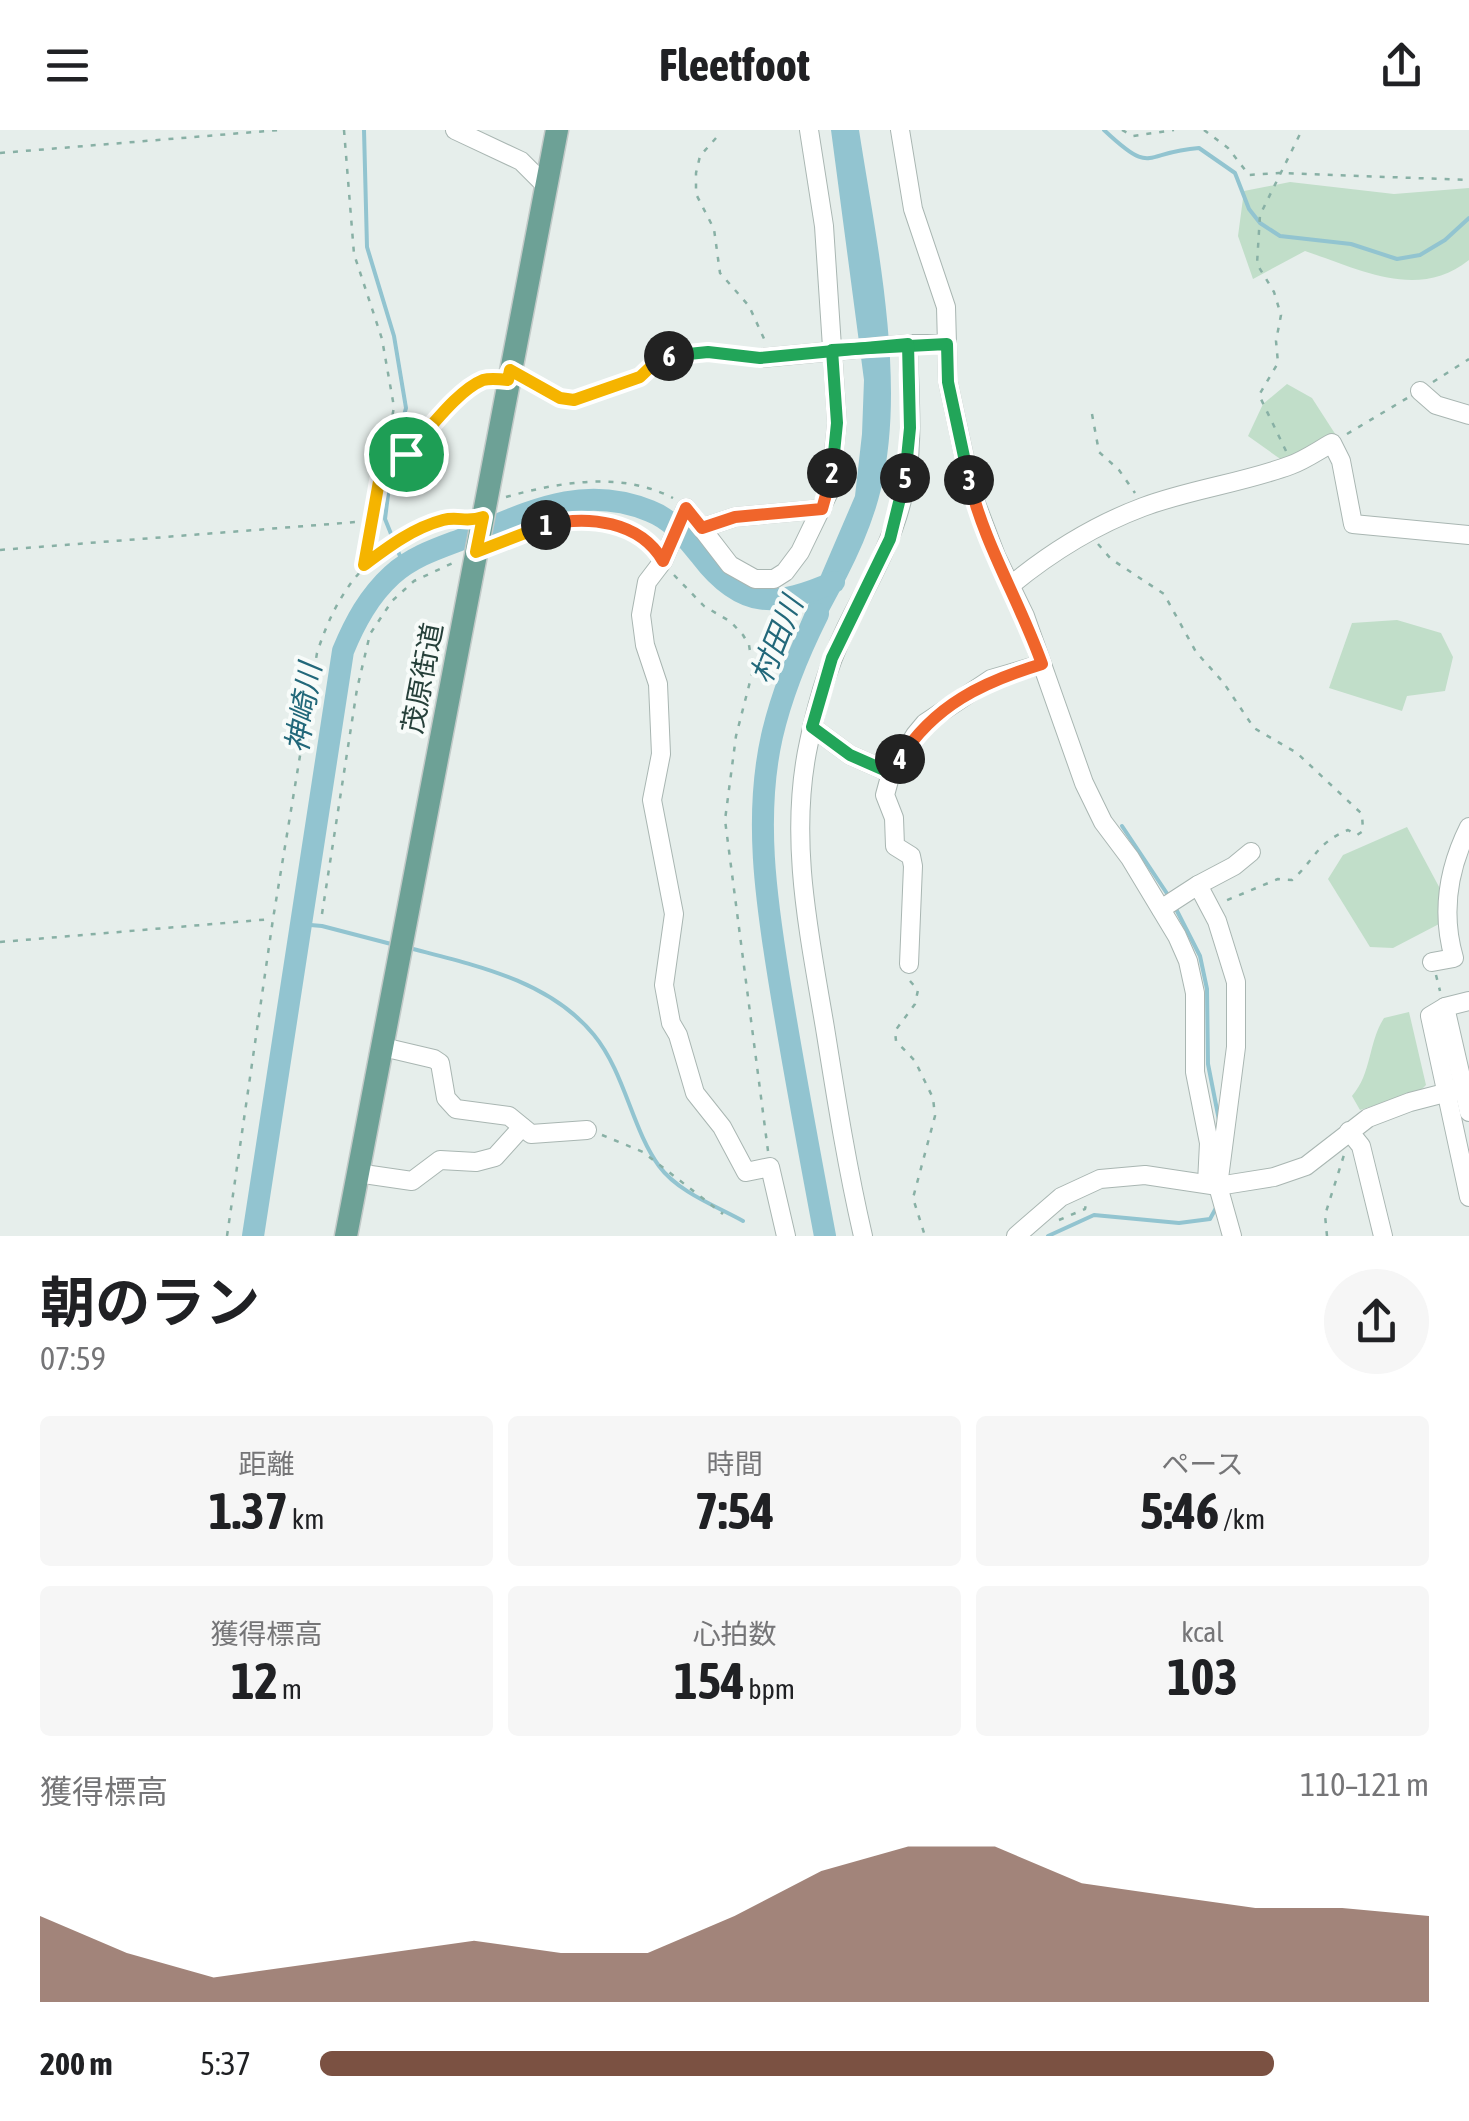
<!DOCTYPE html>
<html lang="ja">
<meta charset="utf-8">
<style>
body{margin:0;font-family:"Asap Condensed","Noto Sans JP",sans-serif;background:#f6f6f6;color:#202124;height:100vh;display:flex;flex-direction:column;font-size:38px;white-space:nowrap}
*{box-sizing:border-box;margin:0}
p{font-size:32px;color:#757577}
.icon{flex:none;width:55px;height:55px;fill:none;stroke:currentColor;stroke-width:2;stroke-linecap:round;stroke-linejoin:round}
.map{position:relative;height:1106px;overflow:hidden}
.details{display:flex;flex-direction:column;background:#fff;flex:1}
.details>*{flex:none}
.pin{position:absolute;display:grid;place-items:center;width:85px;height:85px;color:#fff;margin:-42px;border:5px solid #fff;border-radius:50%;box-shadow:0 2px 10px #0007}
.km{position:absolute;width:50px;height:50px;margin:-25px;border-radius:50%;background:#222;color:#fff;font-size:28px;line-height:50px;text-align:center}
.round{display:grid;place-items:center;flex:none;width:105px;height:105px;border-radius:52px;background:#f6f6f6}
.overview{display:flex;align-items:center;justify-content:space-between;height:170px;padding:0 40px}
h1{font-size:55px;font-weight:700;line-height:75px}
.metrics{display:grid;grid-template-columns:repeat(3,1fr);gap:15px;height:170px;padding:10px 40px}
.metrics div{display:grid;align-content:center;border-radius:10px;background:#f6f6f6;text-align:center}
.metrics b{font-size:50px;font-weight:700}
.metrics small{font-size:28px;font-weight:400}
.metrics p{font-size:28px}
.chart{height:280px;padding:20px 40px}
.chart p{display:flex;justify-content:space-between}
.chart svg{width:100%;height:180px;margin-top:10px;fill:#7b5142;opacity:.7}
ul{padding:0 40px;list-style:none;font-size:32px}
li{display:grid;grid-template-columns:160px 120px 1fr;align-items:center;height:75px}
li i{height:25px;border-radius:12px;background:#7b5142}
header{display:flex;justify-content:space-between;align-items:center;height:130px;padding:0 40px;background:#fff;font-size:45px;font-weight:700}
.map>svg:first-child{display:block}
.green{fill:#c1dec9}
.water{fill:#92c4d0}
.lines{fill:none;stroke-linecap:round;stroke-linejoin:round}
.stream{stroke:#92c4d0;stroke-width:4}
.river{stroke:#92c4d0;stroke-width:22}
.minor-casing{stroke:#a9b6b2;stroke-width:20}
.major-casing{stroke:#c2cac8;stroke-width:25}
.path{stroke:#88b0a5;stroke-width:2.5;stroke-dasharray:5 8;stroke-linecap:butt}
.minor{stroke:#fff;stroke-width:18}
.major{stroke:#6da196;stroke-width:22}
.split-1-casing{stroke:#fff;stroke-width:20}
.split-2-casing{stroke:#fff;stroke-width:20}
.split-3-casing{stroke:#fff;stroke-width:20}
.split-4-casing{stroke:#fff;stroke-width:20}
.split-5-casing{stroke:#fff;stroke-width:20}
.split-6-casing{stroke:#fff;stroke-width:20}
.split-7-casing{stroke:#fff;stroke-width:20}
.split-1{stroke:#f5b400;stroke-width:12}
.split-2{stroke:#f0652b;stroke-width:12}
.split-3{stroke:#22a559;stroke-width:12}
.split-4{stroke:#f0652b;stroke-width:12}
.split-5{stroke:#22a559;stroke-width:12}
.split-6{stroke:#22a559;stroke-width:12}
.split-7{stroke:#f5b400;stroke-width:12}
.labels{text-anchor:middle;stroke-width:8;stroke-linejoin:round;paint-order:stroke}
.street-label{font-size:28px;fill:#26403a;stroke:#f7fbf9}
.water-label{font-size:30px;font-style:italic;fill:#22687a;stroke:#f7fbf9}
</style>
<header><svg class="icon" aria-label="menu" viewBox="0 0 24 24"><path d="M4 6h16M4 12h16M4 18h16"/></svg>Fleetfoot<svg class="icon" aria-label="share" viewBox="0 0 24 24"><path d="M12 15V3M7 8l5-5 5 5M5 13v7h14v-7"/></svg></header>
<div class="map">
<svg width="1469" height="1106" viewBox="0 0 1469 1106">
<rect width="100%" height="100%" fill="#e6eeeb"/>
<g class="green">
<path d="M1290,52l104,12 75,-6v72c-51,41 -110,9 -164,-9l-52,28 -15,-43 6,-45z"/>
<polygon points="1287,254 1312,268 1341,313 1293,338 1248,306 1263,274"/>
<polygon points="1397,490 1441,503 1453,527 1445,561 1407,566 1402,581 1329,558 1352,493"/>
<polygon points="1407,697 1445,768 1439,794 1393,818 1370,817 1328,749 1343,725"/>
<path d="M1409,882l17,73 -6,6 -60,19 -8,-14c20,-23 16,-53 32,-78z"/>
</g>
<path class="water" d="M831,0h28c17,110 48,250 22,359 -13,55 -43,104 -69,154l-15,-12 58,-135 7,-62 2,-54z"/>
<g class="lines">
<g class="stream">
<polyline points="364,0 367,117 394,206 406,278 393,325 385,389 404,436"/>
<path d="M1104,0c50,47 38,22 95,18l36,25 14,36 11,14 20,13 71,8 46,15 23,-4 25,-15 24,-22"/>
<polyline points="1122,696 1168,765"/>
<polyline points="1175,777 1200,826 1207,859 1208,934 1219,990"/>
<polyline points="299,794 322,796 395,815"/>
<path d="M409,818c65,17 140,32 185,87 31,38 38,94 65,131 19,26 57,40 84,55"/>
<polyline points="1048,1106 1094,1085 1179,1093 1210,1089 1216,1078"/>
</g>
<g class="river">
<path d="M818,484c-20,40 -36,79 -46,122 -18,80 -6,163 7,243 14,86 30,172 46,257"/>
<path d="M253,1106l90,-585c12,-29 26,-55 49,-76 20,-18 44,-26 68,-35 64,-25 119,-58 190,-29 23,9 36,27 51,45 41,54 76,51 133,26"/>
</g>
<defs>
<g id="minor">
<polyline points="455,0 521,31 545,55"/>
<polyline points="900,0 913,79 946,177 948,252 972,363 996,426 1025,486 1084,653 1103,692 1130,728 1177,806 1188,831 1195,863 1195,942 1209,1013 1207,1053"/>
<polyline points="761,228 908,214 947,214"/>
<polyline points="1420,261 1436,275 1469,285"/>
<polyline points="702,398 735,387 822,379"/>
<path d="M1011,455c39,-32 84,-60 132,-78 48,-18 100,-24 148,-42 14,-5 28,-15 41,-22l9,18 12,63 116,11"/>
<polyline points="812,597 850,625 891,643"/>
<polyline points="1198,755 1234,736 1251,722"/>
<polyline points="1161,779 1198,755 1217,791 1236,852 1236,917 1218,1056 1232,1106"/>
<path d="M1432,832l22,-4c-13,-45 -6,-89 15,-131"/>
<polyline points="909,834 913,736 911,726 895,716 894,688 885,665 891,643 915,605 925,593 991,549 1042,534"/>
<polyline points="1469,871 1445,877 1430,886 1469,1067"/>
<polyline points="1445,877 1469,982"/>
<polyline points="383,917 434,929 440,933 446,968 456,979 509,986 531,1004 587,1000"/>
<polyline points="1349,1001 1361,1016 1383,1106"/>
<polyline points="357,1043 412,1051 440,1030 476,1032 495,1027 522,997"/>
<polyline points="786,1106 770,1037 746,1042 722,997 695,963 678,905 671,893 664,855 674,784 652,670 661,624 658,554 645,515 641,485 647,452 663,431 686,378 730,435 755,449 774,449 785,442 800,422 830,360 837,293 824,96 809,0"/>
<path d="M863,1106c-16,-69 -27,-139 -38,-208 -16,-95 -37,-191 -16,-286 9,-45 23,-88 44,-128 20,-39 40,-75 50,-118 12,-49 6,-102 5,-152"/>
<polyline points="1016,1106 1061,1067 1100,1049 1145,1045 1218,1056 1274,1047 1306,1036 1368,988 1410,972 1464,958"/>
</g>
<polyline id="major" points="346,1106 557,0"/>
</defs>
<use href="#minor" class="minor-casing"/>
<use href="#major" class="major-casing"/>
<g class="path">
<polyline points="344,0 354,124 382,209 394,277 364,435"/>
<polyline points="1122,0 1133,6 1174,0"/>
<polyline points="1204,0 1228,18 1249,45 1279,43 1469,50"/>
<polyline points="716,8 700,26 696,43 696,64 714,99 720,143 749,176 766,213"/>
<polyline points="0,23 279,0"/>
<polyline points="528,251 561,269 574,269 640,247 660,228 670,225 709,222 744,226"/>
<polyline points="1433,252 1469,229"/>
<polyline points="1092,284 1099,322 1119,340 1135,363"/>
<polyline points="1347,304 1409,267"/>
<polyline points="1286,321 1259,265 1278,233 1276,211 1281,185 1274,162 1257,134 1260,85 1302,0"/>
<path d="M386,328c33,-6 44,-33 66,-56 9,-9 23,-16 33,-23h6"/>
<path d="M506,367c54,-15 115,-26 167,1"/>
<path d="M1098,414l13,15 53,35 32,58 27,30 31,46 43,25 65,61 1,17 -6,4 -9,-5c-32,13 -34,31 -56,50l-14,-1 -53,22"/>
<path d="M495,415c12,-4 23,-12 35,-16 39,-14 90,-12 122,15"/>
<polyline points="0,420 369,391"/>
<polyline points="674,445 704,476 731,492 743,505 749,515 753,540 736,606 725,690 768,1021"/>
<polyline points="322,784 357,559 370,504 392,471 414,451 455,432"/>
<polyline points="0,812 272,789"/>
<polyline points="1436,845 1440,861"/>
<polyline points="910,851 918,860 915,874 895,901 896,911 915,931 933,968 935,986 913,1068 925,1106"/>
<polyline points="602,1005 643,1022 723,1084"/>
<polyline points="1059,1090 1085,1079 1087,1070"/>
<path d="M227,1106l46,-317 44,-266c18,-56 46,-99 102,-123 15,-7 28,-12 45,-9"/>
<polyline points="1327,1106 1325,1085 1344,1025"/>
</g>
<use href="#minor" class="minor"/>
<use href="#major" class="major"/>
</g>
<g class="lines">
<defs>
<path id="split-1" d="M406,324l-23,5 -19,106c24,-18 49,-37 79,-45 15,-4 24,3 40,-3l-7,35 70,-27"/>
<path id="split-2" d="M546,395c42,-10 94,-4 117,36l23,-53 16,20 33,-11 87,-8 10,-36"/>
<polyline id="split-3" points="832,343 837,293 832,220 947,214 948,252 969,350"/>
<path id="split-4" d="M900,629c34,-54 83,-77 142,-95 -22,-62 -58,-120 -73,-184"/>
<polyline id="split-5" points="900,629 891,643 850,625 812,597 832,528 890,409 905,348"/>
<polyline id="split-6" points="669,226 708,222 760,228 908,214 910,298 905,348"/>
<path id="split-7" d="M406,324c21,-21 50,-63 77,-74 7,-2 17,-1 25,0l2,-10 50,28 14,2 66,-23 20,-19 9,-2"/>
</defs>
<use href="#split-1" class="split-1-casing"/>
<use href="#split-2" class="split-2-casing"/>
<use href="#split-3" class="split-3-casing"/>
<use href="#split-4" class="split-4-casing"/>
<use href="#split-5" class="split-5-casing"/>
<use href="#split-6" class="split-6-casing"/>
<use href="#split-7" class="split-7-casing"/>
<use href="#split-1" class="split-1"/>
<use href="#split-2" class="split-2"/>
<use href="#split-3" class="split-3"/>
<use href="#split-4" class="split-4"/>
<use href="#split-5" class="split-5"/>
<use href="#split-6" class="split-6"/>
<use href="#split-7" class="split-7"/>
</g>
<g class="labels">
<g class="street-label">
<text transform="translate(422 548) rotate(-79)" y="10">茂原街道</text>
</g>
<g class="water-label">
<text transform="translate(777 510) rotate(-68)" y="10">村田川</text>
<text transform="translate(304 578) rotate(-81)" y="10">神崎川</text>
</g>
</g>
</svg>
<div class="pin" style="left:406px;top:324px;background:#1e9e55"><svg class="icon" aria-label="arrive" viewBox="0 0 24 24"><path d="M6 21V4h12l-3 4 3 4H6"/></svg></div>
<b class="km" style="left:546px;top:395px">1</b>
<b class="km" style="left:832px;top:343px">2</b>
<b class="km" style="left:969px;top:350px">3</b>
<b class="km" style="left:900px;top:629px">4</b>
<b class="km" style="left:905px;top:348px">5</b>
<b class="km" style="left:669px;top:226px">6</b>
</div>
<section class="details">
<div class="overview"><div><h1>朝のラン</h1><p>07:59</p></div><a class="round"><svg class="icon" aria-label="share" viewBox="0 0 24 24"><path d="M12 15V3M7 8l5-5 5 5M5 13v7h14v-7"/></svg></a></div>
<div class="metrics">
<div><p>距離</p><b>1.37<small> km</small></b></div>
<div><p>時間</p><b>7:54</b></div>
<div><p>ペース</p><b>5:46<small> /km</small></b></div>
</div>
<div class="metrics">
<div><p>獲得標高</p><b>12<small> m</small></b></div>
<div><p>心拍数</p><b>154<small> bpm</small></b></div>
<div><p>kcal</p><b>103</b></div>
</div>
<div class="chart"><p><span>獲得標高</span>110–121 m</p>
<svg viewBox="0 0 160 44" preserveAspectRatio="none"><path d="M0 44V23L10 32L20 38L30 35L40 32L50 29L60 32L70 32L80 23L90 12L100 6L110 6L120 15L130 18L140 21L150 21L160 23V44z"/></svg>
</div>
<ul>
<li><b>200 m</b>5:37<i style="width:86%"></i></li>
</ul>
</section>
